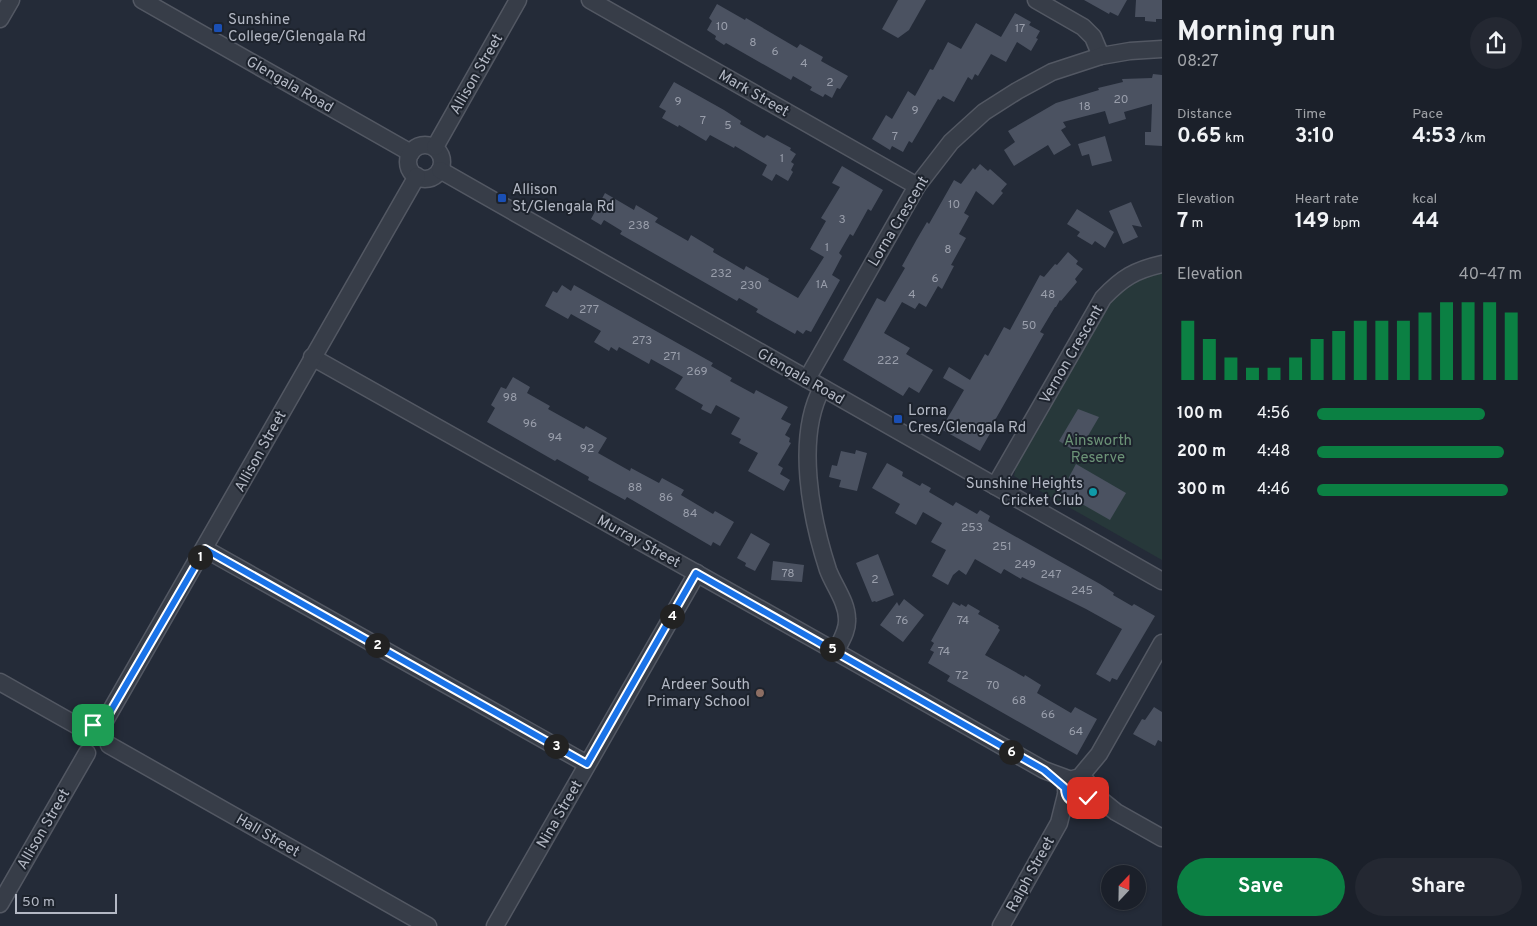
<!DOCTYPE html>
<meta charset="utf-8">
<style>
body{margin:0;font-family:Overpass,sans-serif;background:#242832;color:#f1f3f6;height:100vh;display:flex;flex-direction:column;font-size:19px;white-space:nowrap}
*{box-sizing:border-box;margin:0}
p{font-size:16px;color:#a0a3a8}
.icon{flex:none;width:28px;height:28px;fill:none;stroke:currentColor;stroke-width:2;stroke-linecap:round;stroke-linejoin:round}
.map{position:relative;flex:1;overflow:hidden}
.panel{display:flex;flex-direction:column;background:#1b202a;width:375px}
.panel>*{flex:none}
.needle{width:32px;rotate:22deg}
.buttons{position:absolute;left:1101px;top:865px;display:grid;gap:10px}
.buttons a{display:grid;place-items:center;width:45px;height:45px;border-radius:50%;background:#1b202a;box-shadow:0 1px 4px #0004,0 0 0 1px #393e47;font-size:25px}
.scale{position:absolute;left:15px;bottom:12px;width:102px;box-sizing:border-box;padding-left:5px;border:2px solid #b3b8c4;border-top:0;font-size:14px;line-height:18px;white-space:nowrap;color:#b3b8c4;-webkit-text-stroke:4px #1d232d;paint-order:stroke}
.pin{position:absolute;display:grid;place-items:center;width:42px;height:42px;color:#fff;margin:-21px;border-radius:10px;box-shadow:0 2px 8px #0006}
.km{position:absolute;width:25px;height:25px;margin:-12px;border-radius:50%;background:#222;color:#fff;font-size:14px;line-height:25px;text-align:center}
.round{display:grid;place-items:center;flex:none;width:52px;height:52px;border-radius:26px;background:#242832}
.overview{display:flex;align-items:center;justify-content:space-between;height:85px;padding:0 15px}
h1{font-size:28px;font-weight:700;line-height:38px}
.stats{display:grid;grid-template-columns:repeat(3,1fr);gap:8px;height:85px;padding:5px 15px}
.stats div{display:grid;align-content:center}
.stats b{font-size:21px;font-weight:700}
.stats small{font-size:14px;font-weight:400}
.stats p{font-size:14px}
.chart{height:140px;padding:10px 15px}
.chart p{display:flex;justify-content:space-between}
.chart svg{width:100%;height:90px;margin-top:5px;stroke:#0b8043;stroke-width:6}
.primary-button{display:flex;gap:10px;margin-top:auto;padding:10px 15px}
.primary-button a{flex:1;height:58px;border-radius:30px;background:#0b8043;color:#fff;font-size:20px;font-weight:700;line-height:58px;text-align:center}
.primary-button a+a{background:#242832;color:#f1f3f6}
ul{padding:0 15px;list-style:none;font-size:16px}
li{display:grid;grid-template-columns:80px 60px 1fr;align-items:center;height:38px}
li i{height:12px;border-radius:6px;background:#0b8043}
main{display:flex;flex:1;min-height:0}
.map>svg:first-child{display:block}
.green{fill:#27383a}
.building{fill:#4b5261}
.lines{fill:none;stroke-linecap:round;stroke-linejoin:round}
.minor-casing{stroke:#535863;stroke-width:19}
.minor{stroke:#373d48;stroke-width:16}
.route-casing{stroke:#fff;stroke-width:10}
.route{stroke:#1a73e8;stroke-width:6}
.transit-dot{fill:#1a4fb4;stroke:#1d232d;stroke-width:2}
.culture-dot{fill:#0f9aa8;stroke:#1d232d;stroke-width:2}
.education-dot{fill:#8d6e63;stroke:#1d232d;stroke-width:2}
.labels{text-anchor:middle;stroke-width:4;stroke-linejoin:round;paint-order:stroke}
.number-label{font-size:12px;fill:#999eab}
.poi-label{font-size:15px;fill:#b3b8c4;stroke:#1d232d;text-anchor:start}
.street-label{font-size:15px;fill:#b3b8c4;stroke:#1d232d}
.park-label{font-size:15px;fill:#6c9377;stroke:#1d232d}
</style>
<main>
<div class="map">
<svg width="1162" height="926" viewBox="0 0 1162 926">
<rect width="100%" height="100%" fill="#242b38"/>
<path class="green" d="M1157,273h5v287l-148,-84 2,-10 94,-165c13,-14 28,-23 47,-28z"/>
<g class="building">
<polygon points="898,0 926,0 909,30 898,38 882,29"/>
<polygon points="1084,0 1127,0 1118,16 1110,12 1109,14"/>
<polygon points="1136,0 1162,0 1162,19 1156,19 1156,22 1145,21 1145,17 1135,17"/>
<polygon points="717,4 745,20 746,18 797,48 800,44 823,57 821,61 848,76 840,89 837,88 832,98 825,94 823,97 810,90 812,87 793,76 791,80 726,43 724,45 715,39 716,36 707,30 712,21 709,18"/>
<polygon points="1015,13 1031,22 1029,25 1040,31 1036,38 1038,39 1031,51 1017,42 1006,62 991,54 978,76 975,74 972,80 968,77 954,102 943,96 940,100 938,99 912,143 909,141 903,152 892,146 890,150 872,139 886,115 892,119 908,91 915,96 930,69 933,70 948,42 961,49 976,23 1001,37"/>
<polygon points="1153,74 1162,75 1162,146 1145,145 1145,132 1151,132 1152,104 1124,112 1126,119 1109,124 1105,111 1063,122 1066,127 1061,130 1071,145 1054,155 1048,145 1014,166 1004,150 1015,142 1008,131 1056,103 1099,90 1098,88 1123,82 1122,79 1152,78"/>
<polygon points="674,82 724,110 741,121 740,124 764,138 767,135 791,148 790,150 796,154 791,162 794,164 791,170 793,172 788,181 776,174 772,181 762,175 767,165 735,146 734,148 710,135 706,141 679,125 678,127 662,118 666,111 659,107"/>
<polygon points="1105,136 1112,161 1092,166 1089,154 1082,156 1078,144"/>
<polygon points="980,164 988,171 990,169 1007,184 1001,191 1003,193 993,205 976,191 964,213 969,216 959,234 966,238 951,265 954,266 942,289 938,286 926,307 919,303 915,309 902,302 884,333 910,348 906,354 933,370 919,393 909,387 903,396 843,360 877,298 885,302 905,268 902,266 917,239 927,222 929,224 954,180 961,184 973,168 975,170"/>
<polygon points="842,166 883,190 871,211 868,209 853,236 850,234 839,253 842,256 832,275 840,280 811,332 806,330 803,334 797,330 795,334 756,312 758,309 739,298 737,301 620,234 622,231 604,220 601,225 591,219 605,193 634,210 636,205 658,218 655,222 688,241 691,235 714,249 713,252 744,270 746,266 769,279 768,281 798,298 824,257 810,249 826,221 821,218 840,187 832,183"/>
<polygon points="1131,202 1142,227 1132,225 1138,237 1123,244 1109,211"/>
<polygon points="1077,209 1114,232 1105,248 1095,241 1092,245 1077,236 1080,232 1067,224"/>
<polygon points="1068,252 1078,261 1076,264 1083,269 1075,279 1077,282 1061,301 1060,300 1056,307 1055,307 1040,332 1044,334 990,429 992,430 980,451 941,429 964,390 943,378 949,367 970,380 985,354 988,356 1004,327 1010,330 1040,275 1044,277 1055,264 1057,265"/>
<polygon points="562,285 571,291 574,285 713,363 711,366 732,378 730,381 754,394 756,390 788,407 781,419 791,424 785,435 790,438 789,442 791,443 778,465 783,468 780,474 790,480 784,491 748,471 758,453 739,443 741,439 731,434 740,418 716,405 711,414 701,409 703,405 675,389 683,377 651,359 649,364 619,347 617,351 611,347 609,351 594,342 601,331 571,314 568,319 545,306 553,291 557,293"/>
<polygon points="513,377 530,387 527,393 550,406 548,409 584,429 586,426 607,438 598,453 630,471 631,468 659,483 662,478 684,490 681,495 713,514 715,511 734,522 720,546 713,542 711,546 627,497 625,500 588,480 589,477 557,459 555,461 487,422 495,408 491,405 501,387 506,389"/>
<polygon points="1078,409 1099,417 1078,453 1059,441"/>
<polygon points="856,450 867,453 857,491 839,487 841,480 829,477 832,465 837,466 841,451 855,454"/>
<polygon points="887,463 903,472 902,476 920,486 922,483 931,488 929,492 953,506 956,502 977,514 980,510 990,516 988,521 1100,584 1114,593 1113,595 1132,606 1134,604 1155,616 1117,680 1112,678 1110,682 1096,674 1122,629 1086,609 1022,577 1021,579 1004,569 1001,574 975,559 966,575 959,570 953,575 948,585 932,576 946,550 931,542 942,523 923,512 916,525 895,513 900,504 872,488"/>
<polygon points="1076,464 1126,493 1110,520 1061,492"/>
<polygon points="751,533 770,544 755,571 745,566 746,563 737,558"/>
<polygon points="878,554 894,595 876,602 875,601 872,602 856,563"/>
<polygon points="773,561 804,565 802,582 771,580"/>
<polygon points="904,599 924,615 903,642 880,625 897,602 899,606"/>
<polygon points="953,602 960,606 961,604 966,607 968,604 980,611 978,614 999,626 998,628 1000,630 985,655 1024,677 1025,675 1041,685 1037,693 1071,713 1075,707 1097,719 1077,755 947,681 950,676 928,663 934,652 930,650 934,643 931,641"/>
<polygon points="1154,707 1162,712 1162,742 1158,740 1155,746 1133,734 1142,719 1145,720"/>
</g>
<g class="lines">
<defs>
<g id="minor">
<polyline points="142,0 411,153"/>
<polyline points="590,0 917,186"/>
<polyline points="1036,0 1083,27 1093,37 1101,56"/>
<polyline points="0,19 11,0"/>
<circle cx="425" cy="162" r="17"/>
<polyline points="435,147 518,0"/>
<polyline points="440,170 1162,581"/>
<polyline points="312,357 826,646 1044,770 1071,780"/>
<polyline points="807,379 917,186 951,142 984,112 1017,91 1052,72 1101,56 1130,51 1162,49"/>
<path d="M822,388c-27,50 -11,130 6,182 6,16 19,32 19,49 1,12 -7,23 -11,32"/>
<path d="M995,486l108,-188c19,-20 32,-28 59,-34"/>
<polyline points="205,549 587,764"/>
<polyline points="0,682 83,729"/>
<polyline points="102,726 417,176"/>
<polyline points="109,745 428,926"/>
<circle cx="1078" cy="790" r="12"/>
<polyline points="1079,778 1099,754 1162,643"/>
<polyline points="1090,791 1116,812 1162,838"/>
<polyline points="0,904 87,753"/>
<polyline points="495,926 697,573"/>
<polyline points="1001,926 1059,823 1066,795"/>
</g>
</defs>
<use href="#minor" class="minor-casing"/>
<use href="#minor" class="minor"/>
</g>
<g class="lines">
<defs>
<path id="route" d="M93,725l9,1 103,-177 382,215 109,-191 348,197 21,18c0,10 6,14 14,15l9,-5"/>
</defs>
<use href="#route" class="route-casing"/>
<use href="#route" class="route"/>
</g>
<g class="transit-dot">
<rect x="213" y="23" width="10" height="10" rx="2.5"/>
<rect x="497" y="193" width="10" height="10" rx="2.5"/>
<rect x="893" y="414" width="10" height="10" rx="2.5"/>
</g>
<circle class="culture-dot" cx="1093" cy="492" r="5"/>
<circle class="education-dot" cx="760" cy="693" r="5"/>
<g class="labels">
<g class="number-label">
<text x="722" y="30">10</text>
<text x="1020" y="32">17</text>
<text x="753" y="46">8</text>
<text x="775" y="55">6</text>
<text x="804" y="67">4</text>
<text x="830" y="86">2</text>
<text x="1121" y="103">20</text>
<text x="678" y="105">9</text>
<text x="1085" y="110">18</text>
<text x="915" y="114">9</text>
<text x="703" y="124">7</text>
<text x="728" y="129">5</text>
<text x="895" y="140">7</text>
<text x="782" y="162">1</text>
<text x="954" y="208">10</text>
<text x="842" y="223">3</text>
<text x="639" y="229">238</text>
<text x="827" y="251">1</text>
<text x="948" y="253">8</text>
<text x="721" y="277">232</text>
<text x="935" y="282">6</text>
<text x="822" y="288">1A</text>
<text x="751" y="289">230</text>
<text x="912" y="298">4</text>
<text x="1048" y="298">48</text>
<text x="589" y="313">277</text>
<text x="1029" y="329">50</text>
<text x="642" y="344">273</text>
<text x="672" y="360">271</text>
<text x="888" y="364">222</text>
<text x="697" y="375">269</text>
<text x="510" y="401">98</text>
<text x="530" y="427">96</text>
<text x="555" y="441">94</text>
<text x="587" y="452">92</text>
<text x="635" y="491">88</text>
<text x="666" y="501">86</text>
<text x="690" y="517">84</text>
<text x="972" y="531">253</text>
<text x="1002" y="550">251</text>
<text x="1025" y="568">249</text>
<text x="788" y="577">78</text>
<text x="1051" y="578">247</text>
<text x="875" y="583">2</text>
<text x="1082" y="594">245</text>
<text x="902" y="624">76</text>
<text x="963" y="624">74</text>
<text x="944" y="655">74</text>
<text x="962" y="679">72</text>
<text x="993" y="689">70</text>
<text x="1019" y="704">68</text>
<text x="1048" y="718">66</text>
<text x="1076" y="735">64</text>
</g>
<g class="poi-label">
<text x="228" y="24">Sunshine<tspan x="228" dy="17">College/Glengala Rd</tspan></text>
<text x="512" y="194">Allison<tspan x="512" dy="17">St/Glengala Rd</tspan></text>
<text x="908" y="415">Lorna<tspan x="908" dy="17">Cres/Glengala Rd</tspan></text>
<text x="1083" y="488" text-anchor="end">Sunshine Heights<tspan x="1083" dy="17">Cricket Club</tspan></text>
<text x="750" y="689" text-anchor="end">Ardeer South<tspan x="750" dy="17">Primary School</tspan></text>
</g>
<g class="street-label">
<text transform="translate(476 74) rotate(-60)" y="5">Allison Street</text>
<text transform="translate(290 84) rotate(30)" y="5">Glengala Road</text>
<text transform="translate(754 93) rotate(30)" y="5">Mark Street</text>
<text transform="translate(898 221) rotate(-59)" y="5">Lorna Crescent</text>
<text transform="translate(1071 354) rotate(-60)" y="5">Vernon Crescent</text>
<text transform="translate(801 376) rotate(30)" y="5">Glengala Road</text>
<text transform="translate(260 451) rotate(-61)" y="5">Allison Street</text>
<text transform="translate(639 541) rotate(29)" y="5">Murray Street</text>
<text transform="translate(559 814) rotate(-60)" y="5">Nina Street</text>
<text transform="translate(43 829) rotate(-60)" y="5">Allison Street</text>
<text transform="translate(268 835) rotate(30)" y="5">Hall Street</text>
<text transform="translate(1030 874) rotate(-61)" y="5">Ralph Street</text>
</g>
<g class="park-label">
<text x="1098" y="445">Ainsworth<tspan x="1098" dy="17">Reserve</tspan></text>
</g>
</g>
</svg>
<div class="buttons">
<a><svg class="needle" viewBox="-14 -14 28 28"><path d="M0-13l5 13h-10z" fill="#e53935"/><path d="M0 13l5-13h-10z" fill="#a0a3a8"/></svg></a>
</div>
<div class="scale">50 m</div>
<div class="pin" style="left:93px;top:725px;background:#1e9e55"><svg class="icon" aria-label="arrive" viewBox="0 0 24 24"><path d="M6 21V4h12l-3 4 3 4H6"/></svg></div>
<div class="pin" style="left:1088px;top:798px;background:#d93025"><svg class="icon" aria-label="check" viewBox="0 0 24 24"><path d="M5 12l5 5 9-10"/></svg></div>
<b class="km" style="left:200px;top:557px">1</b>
<b class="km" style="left:377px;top:645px">2</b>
<b class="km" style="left:556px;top:746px">3</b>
<b class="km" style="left:672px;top:616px">4</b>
<b class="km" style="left:832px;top:649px">5</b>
<b class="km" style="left:1011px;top:752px">6</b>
</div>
<section class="panel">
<div class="overview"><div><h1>Morning run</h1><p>08:27</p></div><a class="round"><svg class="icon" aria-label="share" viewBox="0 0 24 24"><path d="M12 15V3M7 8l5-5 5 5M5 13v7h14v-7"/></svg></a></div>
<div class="stats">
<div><p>Distance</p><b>0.65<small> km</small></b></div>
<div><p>Time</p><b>3:10</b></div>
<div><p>Pace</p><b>4:53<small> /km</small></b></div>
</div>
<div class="stats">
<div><p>Elevation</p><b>7<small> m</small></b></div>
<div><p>Heart rate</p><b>149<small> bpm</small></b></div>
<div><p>kcal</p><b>44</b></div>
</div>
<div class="chart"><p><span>Elevation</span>40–47 m</p>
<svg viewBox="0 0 160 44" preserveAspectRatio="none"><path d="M5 44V15M15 44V24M25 44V33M35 44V38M45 44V38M55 44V33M65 44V24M75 44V20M85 44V15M95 44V15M105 44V15M115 44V11M125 44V6M135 44V6M145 44V6M155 44V11"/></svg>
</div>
<ul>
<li><b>100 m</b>4:56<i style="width:82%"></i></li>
<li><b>200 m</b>4:48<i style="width:91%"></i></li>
<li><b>300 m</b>4:46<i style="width:93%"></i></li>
</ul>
<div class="primary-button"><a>Save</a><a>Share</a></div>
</section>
</main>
